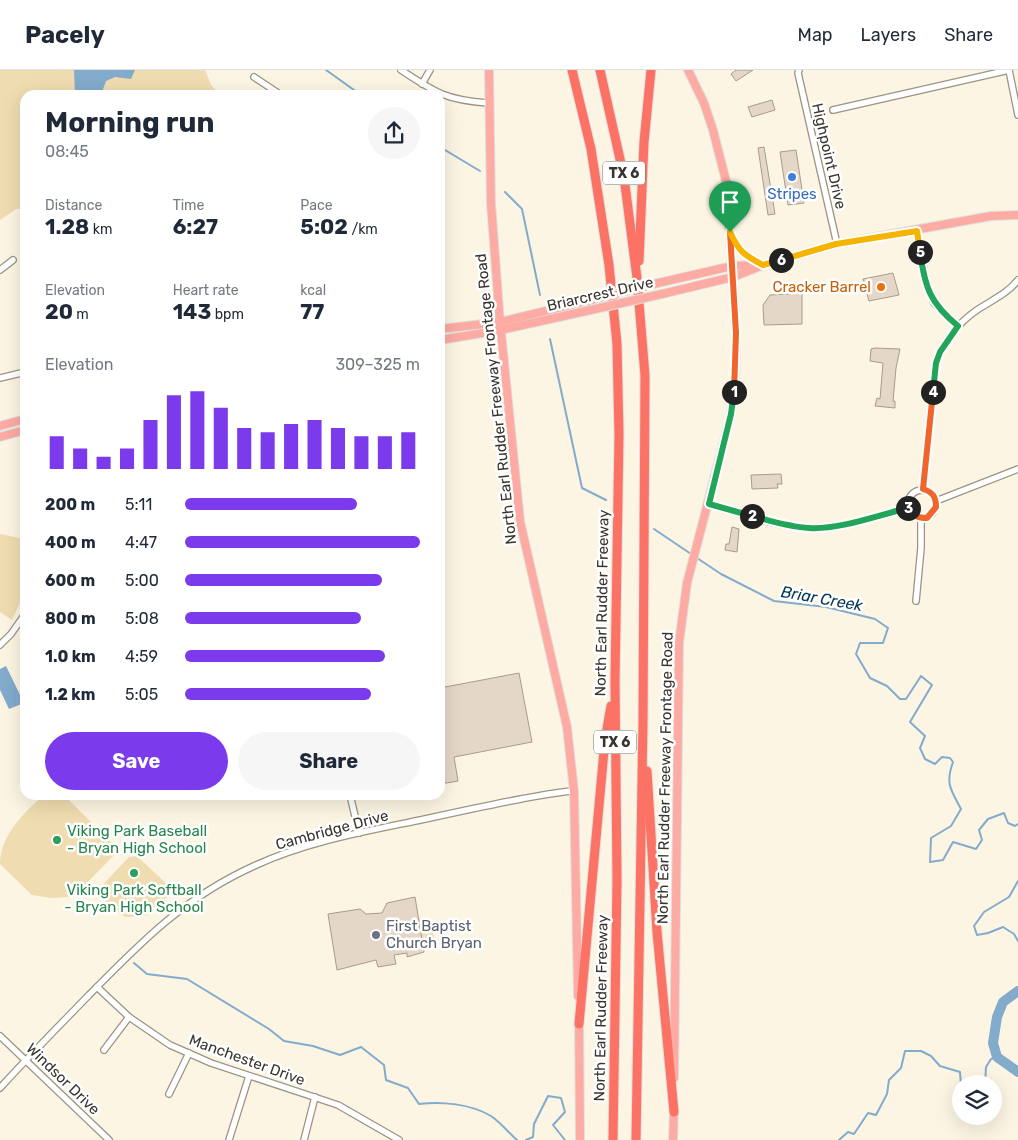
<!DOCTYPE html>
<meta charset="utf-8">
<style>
body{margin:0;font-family:Rubik,sans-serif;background:#f6f6f7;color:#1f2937;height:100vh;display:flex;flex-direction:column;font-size:19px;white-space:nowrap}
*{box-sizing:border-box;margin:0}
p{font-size:16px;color:#747a83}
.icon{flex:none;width:28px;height:28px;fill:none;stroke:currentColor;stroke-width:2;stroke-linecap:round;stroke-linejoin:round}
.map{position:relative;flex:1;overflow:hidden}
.details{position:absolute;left:20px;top:20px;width:425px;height:710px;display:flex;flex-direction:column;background:#fff;border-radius:15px;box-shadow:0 5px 20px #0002}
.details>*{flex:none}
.tools{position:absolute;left:952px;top:1005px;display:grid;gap:10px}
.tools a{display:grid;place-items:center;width:50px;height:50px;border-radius:50%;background:#fff;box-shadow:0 5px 20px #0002;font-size:25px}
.pin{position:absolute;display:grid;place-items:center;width:42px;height:42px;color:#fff;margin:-51px -21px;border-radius:50% 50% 50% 0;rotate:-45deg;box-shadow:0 0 5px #0007}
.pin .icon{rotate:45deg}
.km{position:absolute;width:25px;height:25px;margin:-12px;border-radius:50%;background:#222;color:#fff;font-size:14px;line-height:25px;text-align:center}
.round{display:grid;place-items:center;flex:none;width:52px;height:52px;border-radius:26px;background:#f6f6f7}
.headline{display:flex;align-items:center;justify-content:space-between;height:85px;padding:0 25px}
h1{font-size:28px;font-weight:700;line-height:38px}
.figures{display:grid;grid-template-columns:repeat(3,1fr);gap:8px;height:85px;padding:5px 25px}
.figures div{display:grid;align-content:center}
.figures b{font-size:21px;font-weight:700}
.figures small{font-size:14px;font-weight:400}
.figures p{font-size:14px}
.chart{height:140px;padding:10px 25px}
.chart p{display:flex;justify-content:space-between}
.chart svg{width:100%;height:90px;margin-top:5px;stroke:#7c3aed;stroke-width:6}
.action{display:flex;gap:10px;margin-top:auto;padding:10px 25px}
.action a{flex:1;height:58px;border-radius:30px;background:#7c3aed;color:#fff;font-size:20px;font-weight:700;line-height:58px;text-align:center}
.action a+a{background:#f6f6f7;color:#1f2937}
ul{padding:0 25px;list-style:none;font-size:16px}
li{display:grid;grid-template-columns:80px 60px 1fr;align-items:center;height:38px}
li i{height:12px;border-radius:6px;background:#7c3aed}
header{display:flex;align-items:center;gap:30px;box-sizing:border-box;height:70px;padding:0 25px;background:#fff;border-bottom:1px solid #e0e1e3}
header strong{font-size:24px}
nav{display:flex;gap:28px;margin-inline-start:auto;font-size:18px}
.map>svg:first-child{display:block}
.green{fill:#efdcb0}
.water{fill:#82abcc}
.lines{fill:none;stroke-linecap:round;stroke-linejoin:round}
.stream{stroke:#82abcc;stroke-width:2}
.river{stroke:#82abcc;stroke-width:10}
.building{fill:#e5d7c8;stroke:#a89b8d}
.minor-casing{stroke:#9b9483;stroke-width:8}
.major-casing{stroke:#dfdfde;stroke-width:10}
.highway-casing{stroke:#dfdfde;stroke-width:11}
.minor{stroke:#fff;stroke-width:5.5}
.major{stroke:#fdaba3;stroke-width:8}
.highway{stroke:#fc7365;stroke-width:9}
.major-bridge-casing{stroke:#dfdfde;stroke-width:10;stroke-linecap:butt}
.major-bridge{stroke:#fdaba3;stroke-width:8}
.split-1-casing{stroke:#fff;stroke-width:10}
.split-2-casing{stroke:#fff;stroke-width:10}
.split-3-casing{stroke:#fff;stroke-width:10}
.split-4-casing{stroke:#fff;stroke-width:10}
.split-5-casing{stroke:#fff;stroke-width:10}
.split-6-casing{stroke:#fff;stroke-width:10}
.split-7-casing{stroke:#fff;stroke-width:10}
.split-1{stroke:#f0652b;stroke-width:6}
.split-2{stroke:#22a559;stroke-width:6}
.split-3{stroke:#22a559;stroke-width:6}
.split-4{stroke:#f0652b;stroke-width:6}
.split-5{stroke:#22a559;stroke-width:6}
.split-6{stroke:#f5b400;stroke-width:6}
.split-7{stroke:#f5b400;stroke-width:6}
.shop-dot{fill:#3f7fe0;stroke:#fff;stroke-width:2}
.food-dot{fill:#e8710a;stroke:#fff;stroke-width:2}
.leisure-dot{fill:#2e9e5b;stroke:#fff;stroke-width:2}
.worship-dot{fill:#6b7280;stroke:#fff;stroke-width:2}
.labels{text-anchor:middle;stroke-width:5;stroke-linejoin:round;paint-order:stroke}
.shield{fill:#fff;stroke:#74726d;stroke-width:1}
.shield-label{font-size:14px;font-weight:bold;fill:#38352e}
.street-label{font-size:15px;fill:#38352e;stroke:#fff}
.shop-label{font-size:15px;fill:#366cbe;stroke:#fff}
.food-label{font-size:15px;fill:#c56008;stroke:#fff;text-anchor:end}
.leisure-label{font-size:15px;fill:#27864d;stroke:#fff;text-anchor:start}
.worship-label{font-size:15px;fill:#5b616d;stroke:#fff;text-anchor:start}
.water-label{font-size:16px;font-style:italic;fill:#013556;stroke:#fff}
</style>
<header>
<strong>Pacely</strong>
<nav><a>Map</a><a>Layers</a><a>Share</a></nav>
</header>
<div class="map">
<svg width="1018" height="1070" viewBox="0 0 1018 1070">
<rect width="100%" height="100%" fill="#fdf5e3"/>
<g class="green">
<polygon points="0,0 205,0 211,15 220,25 25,25 25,139 16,139 0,150"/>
<polygon points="0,464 25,469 25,522 12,550 0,542"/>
<path d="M44,725h20l55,55 -40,41 -11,6 -17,1 -19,-3 -32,-31c0,-28 24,-52 44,-69z"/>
<polygon points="137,786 173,820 152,843 143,846 126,847 120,844 96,822 129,787"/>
<polygon points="427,848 434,866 433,880 424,880 418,849"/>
</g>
<g class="water">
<polygon points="74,0 135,0 131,9 115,7 106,11 101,25 75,25"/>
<polygon points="6,596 24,633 9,639 0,620 0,599"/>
</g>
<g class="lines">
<g class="stream">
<polyline points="326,0 361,25"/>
<polyline points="440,77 480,101"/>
<polyline points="505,122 522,139 540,225"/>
<polyline points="550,269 582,418 606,430"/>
<polyline points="654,459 691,484"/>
<path d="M697,488l24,16 53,27 52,6 49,12 13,9 -5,15h-23l-4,11 14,24 17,8 13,13h6l15,-23 11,9 -22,37 15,14 -5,12 5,11 10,5 7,-7 8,1 3,4c-8,22 -2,28 8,47l-10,17 -20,12 -1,24 13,-2 10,-18 23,7 6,-9 -3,-10 9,-11 16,-6 4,10 7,3 3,-2"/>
<polyline points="1018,811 1009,827 984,842 974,856 977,865 988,863 1003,857 1014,864 1018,871"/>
<path d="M134,893l13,11 40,5 82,50 15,12 29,5 27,9 21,-8 23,18 2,15 22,8 11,16c22,-3 52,0 72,12 9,6 18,17 26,24"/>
<polyline points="985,1014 986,997 991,989 997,987"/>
<polyline points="526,1070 533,1067 534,1054 548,1026 561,1028 565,1042 553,1055 565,1070"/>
<polyline points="839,1070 848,1062 854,1064 868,1043 876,1045 887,1024 889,1010 901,998 905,981 921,981 931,986 940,996 960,1002 961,1016"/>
</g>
<polyline class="river" points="1018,921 1003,932 997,947 993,973 997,987 1018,1002"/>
</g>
<g class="building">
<polygon points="736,0 753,0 736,11 731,4"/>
<polygon points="772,30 775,40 752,47 748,37"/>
<polygon points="764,77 775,144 768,145 758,78"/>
<polygon points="796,80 804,133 788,135 780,82"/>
<polygon points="893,203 899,225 869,231 863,209"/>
<polygon points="802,223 802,254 764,255 763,235 770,225"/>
<polygon points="875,278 900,279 896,298 893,331 895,331 895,338 875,336 877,328 880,329 883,293 870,291 871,279"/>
<polygon points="781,404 782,414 777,414 778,418 752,419 751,405"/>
<polygon points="732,457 739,459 737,482 725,480 726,474 729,474"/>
<polygon points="519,603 532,672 454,687 458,711 440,714 440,618"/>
<polygon points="415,827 424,882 407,887 407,883 394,885 396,894 378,897 376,890 337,900 328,844 360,839 366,844 382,843 387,833"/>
</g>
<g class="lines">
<defs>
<g id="minor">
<path d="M401,0c35,23 45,30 87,33"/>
<polyline points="799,0 798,3 837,174"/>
<polyline points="254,7 281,25"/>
<polyline points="422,14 430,0"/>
<polyline points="833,40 1009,0 1018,45"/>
<polyline points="917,161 927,217 934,233 958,256"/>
<polyline points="0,200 13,190"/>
<polyline points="0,308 25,302"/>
<path d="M923,419l13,-126c8,-21 22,-40 41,-53 15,-10 30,-16 41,-30"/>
<circle cx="922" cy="434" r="14"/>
<polyline points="936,431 1018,399"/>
<path d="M709,434c32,9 67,23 101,24 32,1 67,-13 98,-20"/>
<polyline points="916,531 921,478 921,448"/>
<polyline points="0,575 11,564 25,544"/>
<polyline points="350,725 359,763"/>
<polyline points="97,917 129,947 170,975 211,993 338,1035 399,1070"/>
<polyline points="0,966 109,1070"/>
<polyline points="104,980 129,947"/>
<path d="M0,1018c29,-32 59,-62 89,-93 52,-53 96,-98 165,-129 54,-25 114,-35 171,-47 32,-7 64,-14 96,-20 18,-3 35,-7 53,-8"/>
<polyline points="169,1024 189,983"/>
<polyline points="229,1070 249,1006"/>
<polyline points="304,1070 315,1027"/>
</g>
<g id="major">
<polyline points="489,0 491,134 500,252 520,451 567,657 574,721 578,926"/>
<path d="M732,167c7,15 15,20 29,27"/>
<polyline points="658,213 732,196 756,195"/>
<polyline points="662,224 733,207 763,195 837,174 991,146 1018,145"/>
<polyline points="440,259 500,252 586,231"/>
<polyline points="440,270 501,260 586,241"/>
<polyline points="0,356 25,349"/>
<polyline points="0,367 25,360"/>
<polyline points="579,950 580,1070"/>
<polyline points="674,1008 679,573 687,513 731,344 735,314 736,263 727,115 713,60 704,33 688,0"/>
<polyline points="673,1070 674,1037"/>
</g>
<g id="highway">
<polyline points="572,0 591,79 609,195 617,274 619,365 615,611 617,811 613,1070"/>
<polyline points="600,0 624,107 637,208 645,306 643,652 636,1070"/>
<polyline points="639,191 644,72 651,0"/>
<polyline points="647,701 657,862 674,1042"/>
<polyline points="579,954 605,670 611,636"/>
</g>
</defs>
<use href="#minor" class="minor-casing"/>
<use href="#major" class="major-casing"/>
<use href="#highway" class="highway-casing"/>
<use href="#minor" class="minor"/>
<use href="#major" class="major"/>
<use href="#highway" class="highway"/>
<defs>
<g id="major-bridge">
<polyline points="586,231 658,213"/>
<polyline points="586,241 662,224"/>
</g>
</defs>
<use href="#major-bridge" class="major-bridge-casing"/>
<use href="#major-bridge" class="major-bridge"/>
</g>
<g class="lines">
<defs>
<polyline id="split-1" points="730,162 736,263 734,322"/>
<polyline id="split-2" points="734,322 731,344 709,434 752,446"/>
<path id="split-3" d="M752,446c19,5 37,11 57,12 30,2 69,-13 99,-20"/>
<path id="split-4" d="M908,438c5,8 10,10 19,10l9,-11c0,-10 -3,-15 -13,-18l10,-97"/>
<path id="split-5" d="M920,182c5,36 10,51 38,74l-18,26 -4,11 -3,29"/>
<polyline id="split-6" points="781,190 836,174 917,161 920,182"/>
<path id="split-7" d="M730,162c9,20 14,23 33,33l18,-5"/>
</defs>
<use href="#split-1" class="split-1-casing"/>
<use href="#split-2" class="split-2-casing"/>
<use href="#split-3" class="split-3-casing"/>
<use href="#split-4" class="split-4-casing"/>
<use href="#split-5" class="split-5-casing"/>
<use href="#split-6" class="split-6-casing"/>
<use href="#split-7" class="split-7-casing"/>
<use href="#split-1" class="split-1"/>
<use href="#split-2" class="split-2"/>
<use href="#split-3" class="split-3"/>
<use href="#split-4" class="split-4"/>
<use href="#split-5" class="split-5"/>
<use href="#split-6" class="split-6"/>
<use href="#split-7" class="split-7"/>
</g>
<circle class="shop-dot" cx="792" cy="107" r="5"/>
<circle class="food-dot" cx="881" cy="217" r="5"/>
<g class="leisure-dot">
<circle cx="57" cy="770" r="5"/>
<circle cx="134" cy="803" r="5"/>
</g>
<circle class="worship-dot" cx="376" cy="865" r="5"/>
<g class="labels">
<g class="shield">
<rect x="603" y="91.5" width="42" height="23" rx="4"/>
<rect x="594" y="660.5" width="42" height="23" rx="4"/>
</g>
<g class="shield-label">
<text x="624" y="108">TX 6</text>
<text x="615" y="677">TX 6</text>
</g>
<g class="street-label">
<text transform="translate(829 86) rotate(77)" y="5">Highpoint Drive</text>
<text transform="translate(600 224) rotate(-13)" y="5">Briarcrest Drive</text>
<text transform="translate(496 329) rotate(-96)" y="5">North Earl Rudder Freeway Frontage Road</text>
<text transform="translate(602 533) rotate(-89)" y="5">North Earl Rudder Freeway</text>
<text transform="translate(665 708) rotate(-89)" y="5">North Earl Rudder Freeway Frontage Road</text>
<text transform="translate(332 760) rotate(-15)" y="5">Cambridge Drive</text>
<text transform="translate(601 938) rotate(-89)" y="5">North Earl Rudder Freeway</text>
<text transform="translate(247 990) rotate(20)" y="5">Manchester Drive</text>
<text transform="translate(63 1009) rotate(44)" y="5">Windsor Drive</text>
</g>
<g class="shop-label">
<text x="792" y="129">Stripes</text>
</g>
<g class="food-label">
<text x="871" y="222">Cracker Barrel</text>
</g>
<g class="leisure-label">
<text x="67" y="766">Viking Park Baseball<tspan x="67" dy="17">- Bryan High School</tspan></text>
<text x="134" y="825" text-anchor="middle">Viking Park Softball<tspan x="134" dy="17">- Bryan High School</tspan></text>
</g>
<g class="worship-label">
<text x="386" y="861">First Baptist<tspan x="386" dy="17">Church Bryan</tspan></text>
</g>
<g class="water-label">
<text transform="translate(822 528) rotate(10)" y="6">Briar Creek</text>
</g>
</g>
</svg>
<div class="tools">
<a><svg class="icon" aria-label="layers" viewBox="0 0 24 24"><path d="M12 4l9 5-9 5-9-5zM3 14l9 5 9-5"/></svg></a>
</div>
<div class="pin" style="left:730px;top:162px;background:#1e9e55"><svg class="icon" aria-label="arrive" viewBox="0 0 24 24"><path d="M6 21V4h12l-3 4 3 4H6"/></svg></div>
<b class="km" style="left:734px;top:322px">1</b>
<b class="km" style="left:752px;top:446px">2</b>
<b class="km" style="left:908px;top:438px">3</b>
<b class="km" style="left:933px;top:322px">4</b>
<b class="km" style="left:920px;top:182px">5</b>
<b class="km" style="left:781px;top:190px">6</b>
<section class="details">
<div class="headline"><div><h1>Morning run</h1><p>08:45</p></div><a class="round"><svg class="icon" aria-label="share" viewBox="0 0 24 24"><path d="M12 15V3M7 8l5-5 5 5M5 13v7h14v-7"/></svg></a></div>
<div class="figures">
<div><p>Distance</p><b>1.28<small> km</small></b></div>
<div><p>Time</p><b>6:27</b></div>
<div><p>Pace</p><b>5:02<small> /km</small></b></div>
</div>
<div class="figures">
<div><p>Elevation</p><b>20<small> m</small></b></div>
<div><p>Heart rate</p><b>143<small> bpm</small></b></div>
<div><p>kcal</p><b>77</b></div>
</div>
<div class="chart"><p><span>Elevation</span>309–325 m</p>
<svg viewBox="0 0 160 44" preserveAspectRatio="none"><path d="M5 44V28M15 44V34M25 44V38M35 44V34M45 44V20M55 44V8M65 44V6M75 44V14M85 44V24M95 44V26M105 44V22M115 44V20M125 44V24M135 44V28M145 44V28M155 44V26"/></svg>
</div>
<ul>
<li><b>200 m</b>5:11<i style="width:73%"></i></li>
<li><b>400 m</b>4:47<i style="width:100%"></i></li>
<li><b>600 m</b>5:00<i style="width:84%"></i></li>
<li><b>800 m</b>5:08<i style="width:75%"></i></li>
<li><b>1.0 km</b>4:59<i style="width:85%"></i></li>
<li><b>1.2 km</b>5:05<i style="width:79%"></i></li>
</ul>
<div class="action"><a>Save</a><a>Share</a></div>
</section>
</div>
